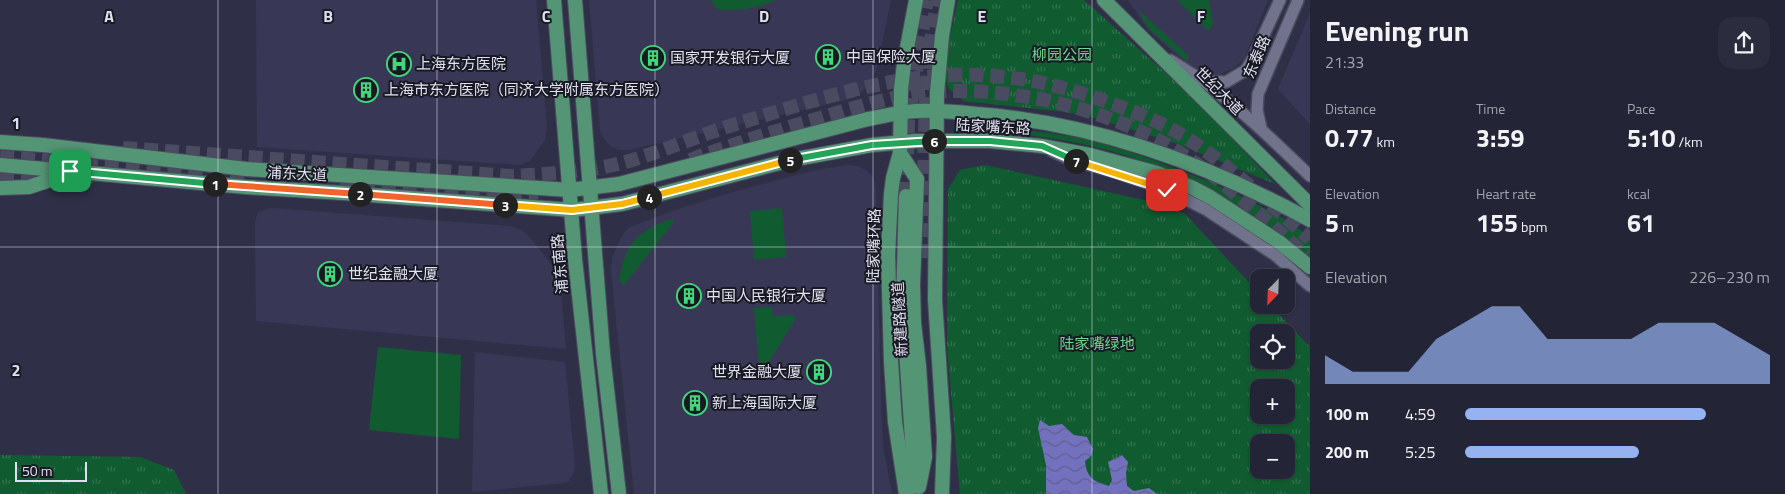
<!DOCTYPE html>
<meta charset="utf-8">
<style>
body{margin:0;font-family:"Titillium Web","Noto Sans SC",sans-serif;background:#2b2c3d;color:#f1f3f6;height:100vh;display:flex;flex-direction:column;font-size:19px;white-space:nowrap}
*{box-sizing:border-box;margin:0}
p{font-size:16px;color:#a3a4ad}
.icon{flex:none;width:28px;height:28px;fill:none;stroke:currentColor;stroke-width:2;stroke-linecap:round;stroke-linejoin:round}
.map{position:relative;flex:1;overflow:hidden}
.panel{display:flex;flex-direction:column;background:#232435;width:475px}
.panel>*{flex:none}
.needle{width:32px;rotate:203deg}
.tools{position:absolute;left:1250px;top:269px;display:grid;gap:10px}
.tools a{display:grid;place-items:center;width:45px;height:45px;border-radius:10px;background:#232435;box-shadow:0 1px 4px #0004,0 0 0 1px #404150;font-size:25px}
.scale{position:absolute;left:15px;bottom:12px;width:72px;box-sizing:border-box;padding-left:5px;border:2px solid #e0e1f0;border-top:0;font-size:14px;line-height:18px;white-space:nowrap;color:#e0e1f0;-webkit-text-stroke:4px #191923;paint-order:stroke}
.pin{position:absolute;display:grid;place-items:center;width:42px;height:42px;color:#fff;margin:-21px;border-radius:10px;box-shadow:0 2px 8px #0006}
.km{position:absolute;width:25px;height:25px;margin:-12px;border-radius:50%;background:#222;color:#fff;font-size:14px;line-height:25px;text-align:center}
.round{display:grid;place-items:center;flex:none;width:52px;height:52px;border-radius:15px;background:#2b2c3d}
.overview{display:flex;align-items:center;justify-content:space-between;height:85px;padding:0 15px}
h1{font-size:28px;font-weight:700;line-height:38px}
.figures{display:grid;grid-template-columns:repeat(3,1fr);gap:8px;height:85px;padding:5px 15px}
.figures div{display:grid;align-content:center}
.figures b{font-size:25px;font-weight:700}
.figures small{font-size:14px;font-weight:400}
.figures p{font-size:14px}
.chart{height:140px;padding:10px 15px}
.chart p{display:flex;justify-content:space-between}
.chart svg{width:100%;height:90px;margin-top:5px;fill:#95b2f1;opacity:.7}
ul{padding:0 15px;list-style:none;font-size:16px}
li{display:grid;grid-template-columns:80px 60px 1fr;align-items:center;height:38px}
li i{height:12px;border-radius:6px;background:#95b2f1}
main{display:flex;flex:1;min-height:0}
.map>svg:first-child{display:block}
.built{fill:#383856}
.grass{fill:#105c30}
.park{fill:url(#park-tufts);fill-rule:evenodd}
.water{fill:url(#water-waves)}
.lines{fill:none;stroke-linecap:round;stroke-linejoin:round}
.major-tunnel{stroke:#4a4b60;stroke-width:14;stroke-dasharray:14 7;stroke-linecap:butt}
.minor-casing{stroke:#4c4c5f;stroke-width:14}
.major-casing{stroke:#4c4c5f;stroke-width:16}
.minor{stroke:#71728c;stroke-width:11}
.major{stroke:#549576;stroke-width:14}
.split-1-casing{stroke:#fff;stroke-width:10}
.split-2-casing{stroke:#fff;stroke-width:10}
.split-3-casing{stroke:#fff;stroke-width:10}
.split-4-casing{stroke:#fff;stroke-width:10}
.split-5-casing{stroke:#fff;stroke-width:10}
.split-6-casing{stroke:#fff;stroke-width:10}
.split-7-casing{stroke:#fff;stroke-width:10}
.split-8-casing{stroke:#fff;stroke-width:10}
.split-1{stroke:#22a559;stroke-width:6}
.split-2{stroke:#f0652b;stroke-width:6}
.split-3{stroke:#f0652b;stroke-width:6}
.split-4{stroke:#f5b400;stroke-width:6}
.split-5{stroke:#f5b400;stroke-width:6}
.split-6{stroke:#22a559;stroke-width:6}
.split-7{stroke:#22a559;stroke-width:6}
.split-8{stroke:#f5b400;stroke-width:6}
.grid{fill:none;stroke:#e0e1f0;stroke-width:1;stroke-opacity:0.55}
.labels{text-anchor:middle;stroke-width:4;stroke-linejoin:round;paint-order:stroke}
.park-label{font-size:15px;fill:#6dd88f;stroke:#191923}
.poi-label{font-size:15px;fill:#e0e1f0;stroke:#191923;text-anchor:start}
.street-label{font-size:15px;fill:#e0e1f0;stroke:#191923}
.grid-label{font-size:16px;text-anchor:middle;font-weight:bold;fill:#e0e1f0;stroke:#191923;stroke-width:4;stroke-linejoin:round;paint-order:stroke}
</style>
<main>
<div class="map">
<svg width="1310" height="494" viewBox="0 0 1310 494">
<defs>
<pattern id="park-tufts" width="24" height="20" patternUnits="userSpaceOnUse" patternTransform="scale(1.25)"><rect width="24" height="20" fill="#105c30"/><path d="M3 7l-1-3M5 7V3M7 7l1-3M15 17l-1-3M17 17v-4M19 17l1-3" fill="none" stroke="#32734e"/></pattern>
<pattern id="water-waves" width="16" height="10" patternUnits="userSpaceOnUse" patternTransform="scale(1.25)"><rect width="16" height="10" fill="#7371bd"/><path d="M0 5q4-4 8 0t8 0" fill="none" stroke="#605f8e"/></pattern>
</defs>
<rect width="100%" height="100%" fill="#2f3047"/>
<g class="built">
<polygon points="256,0 536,0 547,128 545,140 530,161 520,165 257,147"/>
<polygon points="589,0 891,0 877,67 873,77 867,87 854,98 630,150 619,150 610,146 604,139 600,130"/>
<polygon points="1128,0 1268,0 1244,59 1234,68 1220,74 1211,74 1192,68 1148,30"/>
<polygon points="1310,13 1310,124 1278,89"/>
<polygon points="846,165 857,166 866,170 873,177 876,188 881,402 883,446 892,494 634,494 611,271 612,258 621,237 628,228 672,211 726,194 812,171"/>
<polygon points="271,208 511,226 521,230 529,236 551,264 560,280 566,349 256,321 255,222 258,212"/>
<polygon points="475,352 565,362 575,467 574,472 569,481 563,483 472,492"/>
</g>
<g class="grass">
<path d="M711,0h63c-11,8 -43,12 -57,9z"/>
<polygon points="1177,0 1209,0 1213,23 1209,31"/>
<polygon points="1137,9 1188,55 1188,62 1149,29"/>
<path d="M976,127c41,2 84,5 124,16 37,10 72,24 107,38 36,16 71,32 103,56v20c-31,-22 -61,-45 -94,-63 -51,-29 -111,-48 -168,-56 -24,-4 -48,-5 -72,-7z"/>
<polygon points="782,208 786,257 754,260 750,211"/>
<path d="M671,219l3,3 -50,63 -5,-4c6,-37 17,-49 52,-62z"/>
<polygon points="772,307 773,317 792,315 796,318 767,365 759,365 754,308"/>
<polygon points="378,347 461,355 459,439 369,430"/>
</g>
<g class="park">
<polygon points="958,0 1084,0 1198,102 1275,184 1178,144 1095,118 1065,112 964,101 948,88 945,75 947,51"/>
<path d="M985,165l177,39 23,10 74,79v12h11l40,42v147h-350l-13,-147 1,-158 12,-19zM1259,332h27v28h-27zM1259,388h27v27h-27zM1259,442h27v28h-27z"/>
<polygon points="0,455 140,457 174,470 186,494 0,494"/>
</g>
<path class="water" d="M1040,420l9,6 13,-2 12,11 13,2 6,12 -2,7 -6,5c2,17 8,20 24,25l3,-6 -4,-18 14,-7 6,7 -2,11 1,13 7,5 15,-3 8,6h-111v-29l-8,-37z"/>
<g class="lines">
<g class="major-tunnel">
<path d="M123,148l387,28c40,-2 80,-4 119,-15 37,-11 71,-26 107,-37 70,-21 145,-47 219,-49 48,-2 99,8 144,24 32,11 63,23 91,41 43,29 81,65 120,99"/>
<polyline points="0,157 246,175"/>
<path d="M690,160c43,-16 86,-29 130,-42 43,-13 91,-28 137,-27 71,0 144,18 206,52 53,29 98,73 143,113"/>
<polyline points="0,178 79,178 92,176"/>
<polyline points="340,182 511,194 538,192"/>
<polyline points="906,196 908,122 927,0"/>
<path d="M922,258c4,-87 -1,-173 16,-258"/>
</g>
<defs>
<g id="minor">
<polyline points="1170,60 1203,81 1226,82 1246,70 1253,58 1280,0"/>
<path d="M1203,81c39,29 73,62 107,95"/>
<polyline points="1261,128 1257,110 1258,94 1298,0"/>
<polyline points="1052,151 1069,159 1115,172 1167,190 1205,209 1275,255 1310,286"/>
</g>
<g id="major">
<polyline points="554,0 575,259 601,494"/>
<polyline points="575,0 603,354 619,494"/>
<polyline points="1104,0 1310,205"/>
<path d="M0,142l43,3 203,24 324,21 49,-6 249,-65c16,-3 32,-7 48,-8 20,-1 41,1 61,3 117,9 230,50 333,106"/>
<polyline points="900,153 917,179 913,285 914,323 919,366 925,457 919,487"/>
<polyline points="0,165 246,187 343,193 572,210 622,204 791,160 872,145 915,141 990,141 1042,146 1090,155 1157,173 1193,188 1210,197 1279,242 1310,267"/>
<polyline points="0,188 29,187 50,180 69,172"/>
<polyline points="906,196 903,305 913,454 913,487"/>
<polyline points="906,494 895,422 891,362 888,255 891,194 893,178 900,153 901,89 904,64 916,0"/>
<polyline points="942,494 944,437 935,300 937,93 942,36 948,0"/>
</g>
</defs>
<use href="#minor" class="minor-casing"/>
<use href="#major" class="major-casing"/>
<use href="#minor" class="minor"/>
<use href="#major" class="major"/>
</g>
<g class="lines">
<defs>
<polyline id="split-1" points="70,171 215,184"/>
<polyline id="split-2" points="215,184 360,194"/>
<polyline id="split-3" points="360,194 505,205"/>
<polyline id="split-4" points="505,205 572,210 622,204 649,197"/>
<polyline id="split-5" points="649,197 790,160"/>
<polyline id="split-6" points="790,160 872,145 934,141"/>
<polyline id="split-7" points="934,141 990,141 1042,146 1076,161"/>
<polyline id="split-8" points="1076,161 1167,190"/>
</defs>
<use href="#split-1" class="split-1-casing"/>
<use href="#split-2" class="split-2-casing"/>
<use href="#split-3" class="split-3-casing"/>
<use href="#split-4" class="split-4-casing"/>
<use href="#split-5" class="split-5-casing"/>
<use href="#split-6" class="split-6-casing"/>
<use href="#split-7" class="split-7-casing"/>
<use href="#split-8" class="split-8-casing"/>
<use href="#split-1" class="split-1"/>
<use href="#split-2" class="split-2"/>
<use href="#split-3" class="split-3"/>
<use href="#split-4" class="split-4"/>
<use href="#split-5" class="split-5"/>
<use href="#split-6" class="split-6"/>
<use href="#split-7" class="split-7"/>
<use href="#split-8" class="split-8"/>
</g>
<path class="grid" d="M218,0v494M437,0v494M655,0v494M873,0v494M1092,0v494M0,247h1310"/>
<defs>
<symbol id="building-ring" viewBox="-11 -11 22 22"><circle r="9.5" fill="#191923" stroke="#41d77c" stroke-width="1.5"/><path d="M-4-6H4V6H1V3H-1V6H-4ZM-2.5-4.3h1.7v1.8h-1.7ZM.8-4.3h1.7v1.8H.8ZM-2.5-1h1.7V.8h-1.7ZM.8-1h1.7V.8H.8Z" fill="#41d77c"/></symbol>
<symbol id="hospital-ring" viewBox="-11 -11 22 22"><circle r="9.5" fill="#191923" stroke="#41d77c" stroke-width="1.5"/><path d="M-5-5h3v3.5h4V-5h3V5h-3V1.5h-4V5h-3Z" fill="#41d77c"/></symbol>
</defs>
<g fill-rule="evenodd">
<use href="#building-ring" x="814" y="43" width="28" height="28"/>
<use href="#building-ring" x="639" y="44" width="28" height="28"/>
<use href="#hospital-ring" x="385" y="50" width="28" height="28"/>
<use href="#building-ring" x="352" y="76" width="28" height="28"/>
<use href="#building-ring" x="316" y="260" width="28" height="28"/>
<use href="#building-ring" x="675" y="282" width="28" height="28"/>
<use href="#building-ring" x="805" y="358" width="28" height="28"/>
<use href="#building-ring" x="681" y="389" width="28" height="28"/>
</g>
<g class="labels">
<g class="park-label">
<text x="1062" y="60">柳园公园</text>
<text x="1097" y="349">陆家嘴绿地</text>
</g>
<g class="poi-label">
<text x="846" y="62">中国保险大厦</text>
<text x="670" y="63">国家开发银行大厦</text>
<text x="416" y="69">上海东方医院</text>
<text x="384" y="95">上海市东方医院（同济大学附属东方医院）</text>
<text x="348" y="279">世纪金融大厦</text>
<text x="706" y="301">中国人民银行大厦</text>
<text x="802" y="377" text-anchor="end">世界金融大厦</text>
<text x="712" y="408">新上海国际大厦</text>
</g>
<g class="street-label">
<text transform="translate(1257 57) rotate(-67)" y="5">东泰路</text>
<text transform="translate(1219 91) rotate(45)" y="5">世纪大道</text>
<text transform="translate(993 127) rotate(3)" y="5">陆家嘴东路</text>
<text transform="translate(297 174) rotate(3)" y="5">浦东大道</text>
<text transform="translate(874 246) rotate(-89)" y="5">陆家嘴环路</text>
<text transform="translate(560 264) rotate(-95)" y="5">浦东南路</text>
<text transform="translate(900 319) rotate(-93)" y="5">新建路隧道</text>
</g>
</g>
<g class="grid-label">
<text x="109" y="22">A</text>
<text x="328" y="22">B</text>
<text x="546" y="22">C</text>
<text x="764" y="22">D</text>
<text x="982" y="22">E</text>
<text x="1201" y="22">F</text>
<text x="16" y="129">1</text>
<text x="16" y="376">2</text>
</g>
</svg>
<div class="tools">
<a><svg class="needle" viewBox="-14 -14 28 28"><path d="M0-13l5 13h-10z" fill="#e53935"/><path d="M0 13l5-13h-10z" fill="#a3a4ad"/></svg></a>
<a><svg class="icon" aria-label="locate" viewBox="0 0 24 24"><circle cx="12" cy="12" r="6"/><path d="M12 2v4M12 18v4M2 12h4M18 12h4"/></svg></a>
<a>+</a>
<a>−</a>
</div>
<div class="scale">50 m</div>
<div class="pin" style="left:70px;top:171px;background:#1e9e55"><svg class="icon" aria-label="arrive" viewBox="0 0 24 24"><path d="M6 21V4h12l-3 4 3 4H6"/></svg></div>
<div class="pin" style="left:1167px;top:190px;background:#d93025"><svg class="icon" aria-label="check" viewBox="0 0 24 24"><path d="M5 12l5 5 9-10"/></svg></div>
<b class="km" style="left:215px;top:184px">1</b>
<b class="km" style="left:360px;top:194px">2</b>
<b class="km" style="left:505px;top:205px">3</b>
<b class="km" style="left:649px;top:197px">4</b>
<b class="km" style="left:790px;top:160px">5</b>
<b class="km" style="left:934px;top:141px">6</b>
<b class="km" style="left:1076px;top:161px">7</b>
</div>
<section class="panel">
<div class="overview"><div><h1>Evening run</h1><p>21:33</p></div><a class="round"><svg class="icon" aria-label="share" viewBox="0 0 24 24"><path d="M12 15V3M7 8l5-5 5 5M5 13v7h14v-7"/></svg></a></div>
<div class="figures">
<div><p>Distance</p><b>0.77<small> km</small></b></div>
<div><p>Time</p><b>3:59</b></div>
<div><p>Pace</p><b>5:10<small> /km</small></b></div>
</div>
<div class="figures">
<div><p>Elevation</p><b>5<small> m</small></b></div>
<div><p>Heart rate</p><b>155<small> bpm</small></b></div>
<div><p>kcal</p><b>61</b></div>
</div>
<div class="chart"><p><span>Elevation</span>226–230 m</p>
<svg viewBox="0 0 160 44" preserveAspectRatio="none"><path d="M0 44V30L10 38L20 38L30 38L40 22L50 14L60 6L70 6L80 22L90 22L100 22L110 22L120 14L130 14L140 14L150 22L160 30V44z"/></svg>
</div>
<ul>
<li><b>100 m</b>4:59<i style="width:79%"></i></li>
<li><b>200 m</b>5:25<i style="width:57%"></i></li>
</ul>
</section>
</main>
